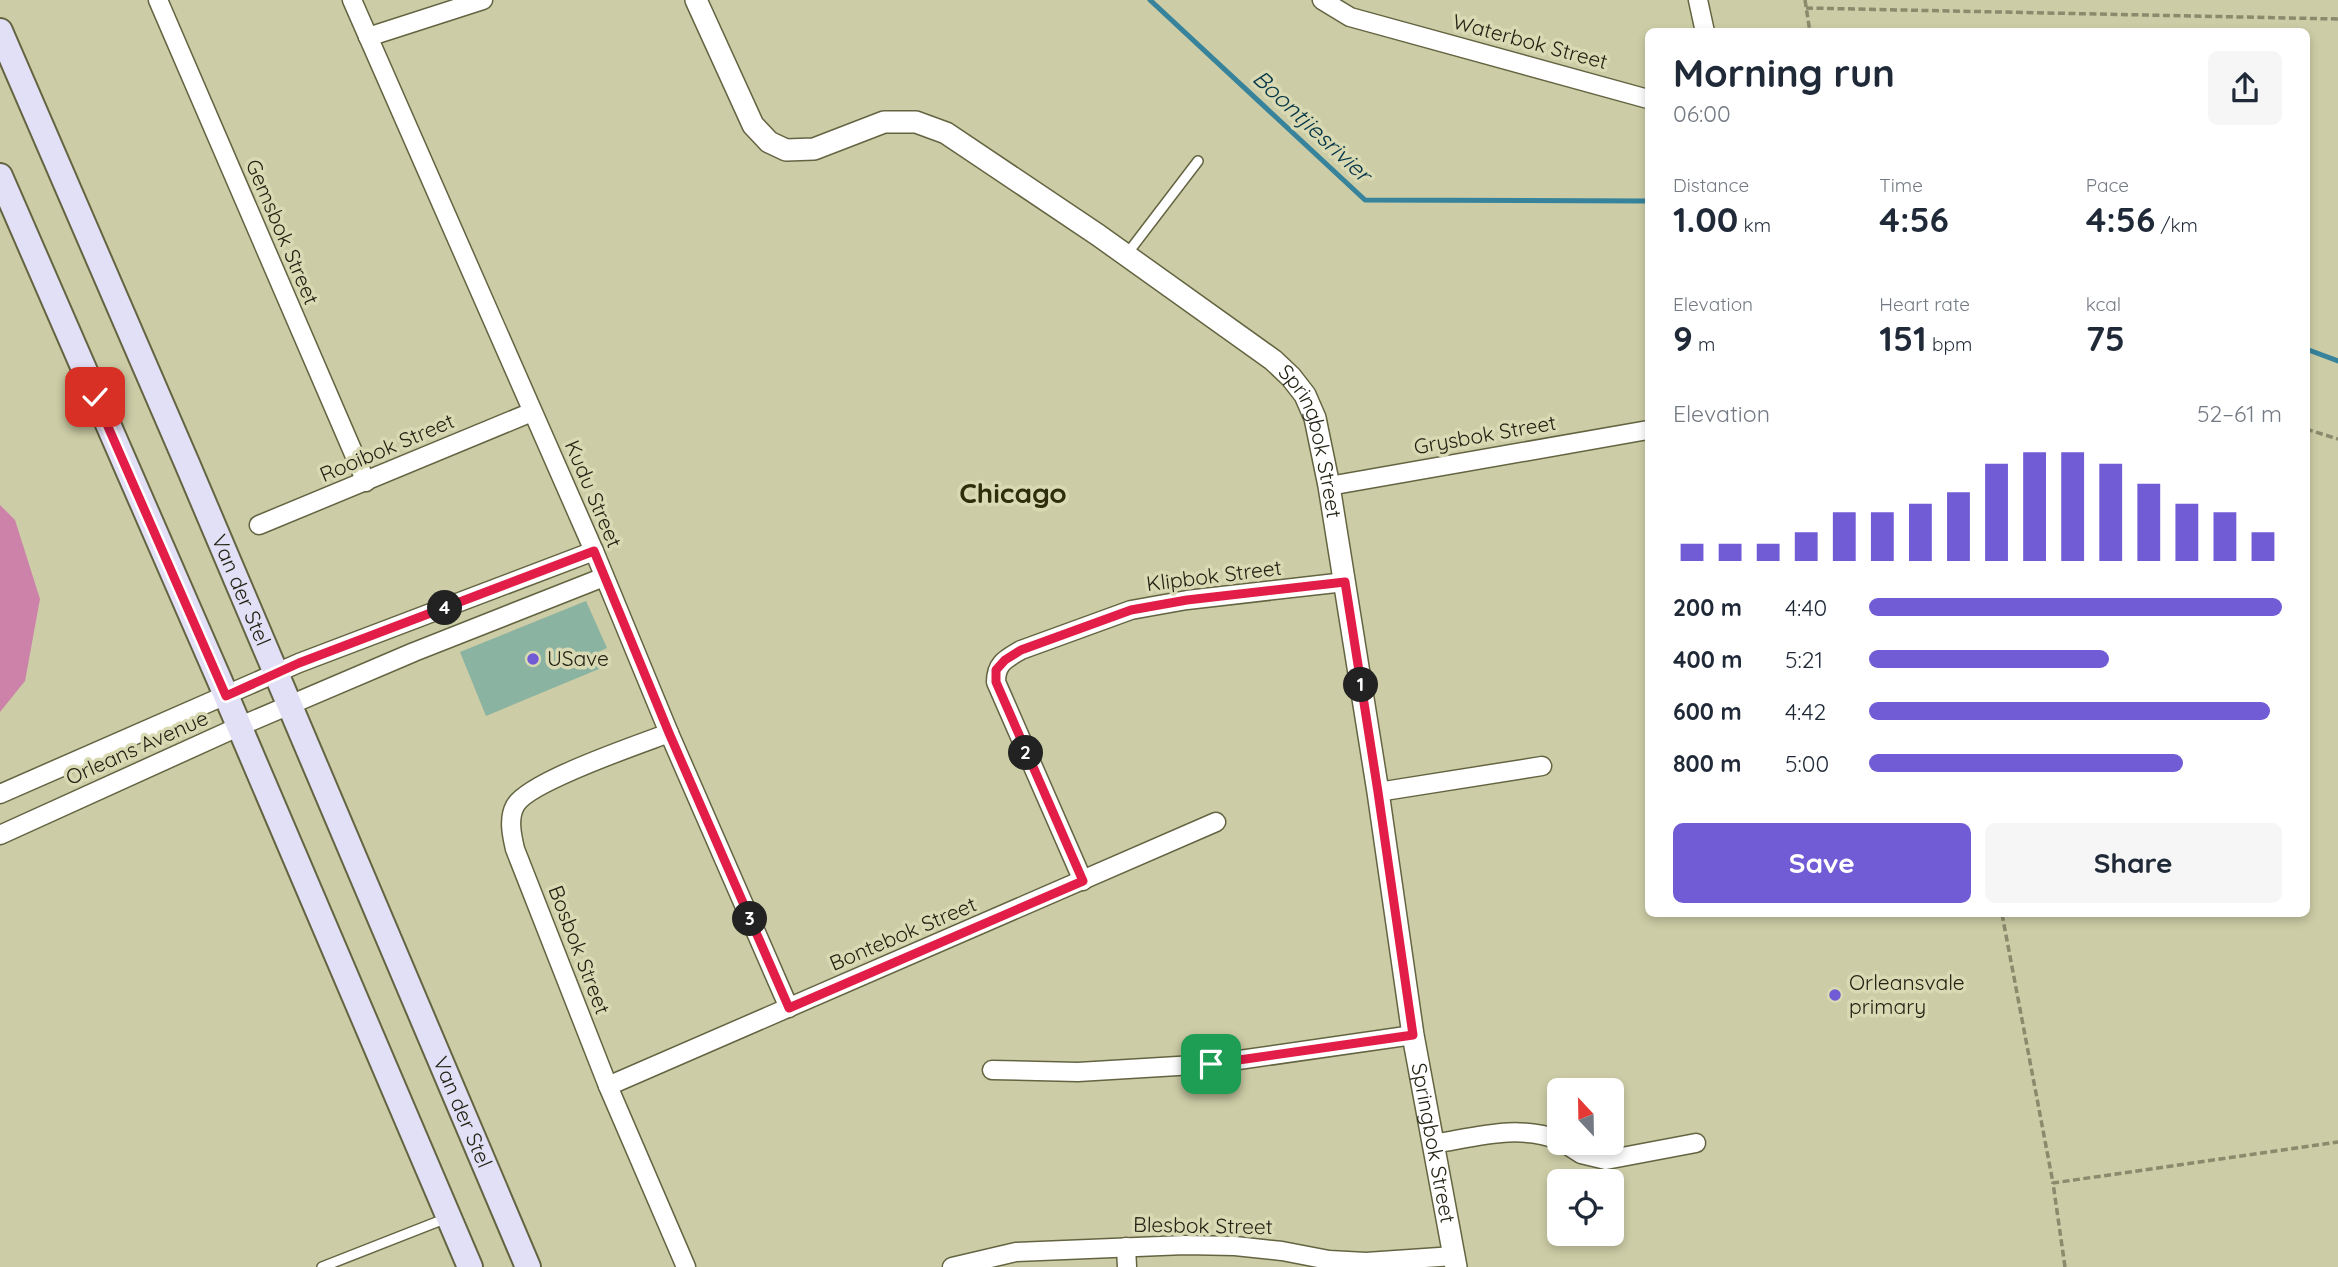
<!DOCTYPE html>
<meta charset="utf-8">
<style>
body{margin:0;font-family:Quicksand,sans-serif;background:#f6f6f7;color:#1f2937;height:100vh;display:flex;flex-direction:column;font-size:26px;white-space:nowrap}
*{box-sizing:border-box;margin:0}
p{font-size:23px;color:#747a83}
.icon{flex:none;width:38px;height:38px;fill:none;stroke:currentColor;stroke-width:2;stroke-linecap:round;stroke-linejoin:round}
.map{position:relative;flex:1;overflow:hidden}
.drawer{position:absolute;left:1645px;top:28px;width:665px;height:889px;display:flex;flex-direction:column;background:#fff;border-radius:10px;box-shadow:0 4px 10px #0003}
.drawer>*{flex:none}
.needle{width:46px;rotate:338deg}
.controls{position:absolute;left:1547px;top:1078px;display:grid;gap:14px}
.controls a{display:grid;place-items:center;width:77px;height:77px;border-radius:10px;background:#fff;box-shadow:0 4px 10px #0003;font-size:35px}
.pin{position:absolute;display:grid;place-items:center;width:60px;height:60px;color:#fff;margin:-30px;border-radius:14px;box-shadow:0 4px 10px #0006}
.km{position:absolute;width:35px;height:35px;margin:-18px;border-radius:50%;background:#222;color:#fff;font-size:19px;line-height:35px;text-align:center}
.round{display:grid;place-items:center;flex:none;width:74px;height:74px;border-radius:10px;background:#f6f6f7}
.headline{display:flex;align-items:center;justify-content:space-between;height:119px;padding:0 28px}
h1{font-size:38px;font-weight:700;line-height:52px}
.figures{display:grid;grid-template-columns:repeat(3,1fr);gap:10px;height:119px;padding:7px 28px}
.figures div{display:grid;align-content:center}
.figures b{font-size:35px;font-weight:700}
.figures small{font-size:19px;font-weight:400}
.figures p{font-size:19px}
.chart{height:196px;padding:14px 28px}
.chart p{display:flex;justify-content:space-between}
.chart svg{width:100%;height:126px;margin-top:7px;stroke:#715cd6;stroke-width:6}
.action{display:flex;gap:14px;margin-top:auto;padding:14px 28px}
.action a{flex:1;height:80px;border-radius:10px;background:#715cd6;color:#fff;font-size:28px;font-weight:700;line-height:80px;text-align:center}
.action a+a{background:#f6f6f7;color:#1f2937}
ul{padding:0 28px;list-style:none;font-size:23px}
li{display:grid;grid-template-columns:112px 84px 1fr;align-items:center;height:52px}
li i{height:18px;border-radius:9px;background:#715cd6}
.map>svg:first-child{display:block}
.grass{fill:#cd82aa}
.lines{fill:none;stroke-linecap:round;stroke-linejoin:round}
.stream{stroke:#36839b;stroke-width:5}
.building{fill:#8ab3a1}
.service-casing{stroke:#646442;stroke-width:12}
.minor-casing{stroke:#646442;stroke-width:21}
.tertiary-casing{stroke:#646442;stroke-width:24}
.secondary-casing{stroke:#646442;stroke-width:28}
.path{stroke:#8a8a6d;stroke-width:3.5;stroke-dasharray:7 3.5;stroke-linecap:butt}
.service{stroke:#fff;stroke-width:9}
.minor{stroke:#fff;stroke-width:18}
.tertiary{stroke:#fff;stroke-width:21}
.secondary{stroke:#e2e0f6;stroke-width:24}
.route-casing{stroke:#fff;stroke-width:14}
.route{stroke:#e11d48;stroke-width:9}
.poi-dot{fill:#715cd6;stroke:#d9d9b3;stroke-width:2.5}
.labels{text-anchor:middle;stroke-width:7;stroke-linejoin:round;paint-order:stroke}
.street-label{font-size:21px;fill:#232214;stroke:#d9d9b3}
.poi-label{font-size:21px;fill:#232214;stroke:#d9d9b3;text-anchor:start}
.water-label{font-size:23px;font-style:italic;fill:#033546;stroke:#d9d9b3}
.district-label{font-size:28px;font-weight:bold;fill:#2f2e0c;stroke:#d9d9b3}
</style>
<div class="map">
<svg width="2338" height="1267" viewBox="0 0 2338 1267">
<rect width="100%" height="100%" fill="#cccca6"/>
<polygon class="grass" points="0,505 15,520 40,599 25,681 0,712"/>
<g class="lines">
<g class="stream">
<polyline points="1150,0 1365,200 1648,201"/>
<polyline points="2306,349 2338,361"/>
</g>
</g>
<polygon class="building" points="586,601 607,648 598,652 606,666 486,716 460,652"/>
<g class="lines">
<defs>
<g id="service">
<polyline points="1127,254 1198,161"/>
<polyline points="322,1267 447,1218"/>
</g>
<g id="minor">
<polyline points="158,0 366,482"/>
<polyline points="352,0 594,551 669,733 789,1008"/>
<polyline points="1322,0 1350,17 1648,99"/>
<polyline points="1698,0 1705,32"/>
<polyline points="368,37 483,0"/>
<polyline points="1329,486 1648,430"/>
<polyline points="259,525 532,412"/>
<path d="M669,733c-29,11 -142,49 -154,73 -7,13 -3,30 0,43l93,237 78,181"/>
<polyline points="1378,792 1542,766"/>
<polyline points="0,794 299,663 594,551"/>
<polyline points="0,835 238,727 414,652 604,577"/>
<path d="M1083,881l-87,-199c0,-19 10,-23 25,-32l110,-40 56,-10 158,-18"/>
<polyline points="992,1070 1078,1072 1211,1064 1413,1035"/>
<polyline points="608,1086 1216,822"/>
<polyline points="1564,1143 1581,1154 1606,1160 1696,1143"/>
<path d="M1433,1144c44,-7 84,-20 126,-4"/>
<polyline points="1126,1247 1127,1267"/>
<polyline points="952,1267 1016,1252 1185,1245 1235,1246 1282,1251 1329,1260 1366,1262 1454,1256"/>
</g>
<g id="tertiary">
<path id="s1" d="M696,0l57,125 16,17 17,8 28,-1 70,-27h32l30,11 152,102 175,125 18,17 14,18 10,23 14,68 49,306 35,243 43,232"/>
</g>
<g id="secondary">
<path id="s2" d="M0,31l186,430 342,806"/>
<polyline points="0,176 219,679 470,1267"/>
</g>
</defs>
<use href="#service" class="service-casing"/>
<use href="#minor" class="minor-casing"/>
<use href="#tertiary" class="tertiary-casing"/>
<use href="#secondary" class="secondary-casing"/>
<g class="path">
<polyline points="1805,0 1810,32"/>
<polyline points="1806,8 2338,19"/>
<polyline points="2306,429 2338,439"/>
<polyline points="2002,914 2053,1183"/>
<polyline points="2065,1267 2053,1183 2338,1142"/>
</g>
<use href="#service" class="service"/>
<use href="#minor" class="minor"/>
<use href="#tertiary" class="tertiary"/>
<use href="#secondary" class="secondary"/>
</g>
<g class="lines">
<defs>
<polyline id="route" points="95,397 226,696 299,663 594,551 669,733 789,1008 1083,881 996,682 996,670 1005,660 1021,650 1131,610 1187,600 1345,582 1378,792 1413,1035 1211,1064"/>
</defs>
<use href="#route" class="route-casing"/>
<use href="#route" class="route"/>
</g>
<g class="poi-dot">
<circle cx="533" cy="659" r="7"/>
<circle cx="1835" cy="995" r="7"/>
</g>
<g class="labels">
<g class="street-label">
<text transform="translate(1530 42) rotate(15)" y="7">Waterbok Street</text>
<text transform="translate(282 232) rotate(67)" y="7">Gemsbok Street</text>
<text transform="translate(1485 435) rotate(-10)" y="7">Grysbok Street</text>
<text dy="7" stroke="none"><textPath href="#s1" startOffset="838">Springbok Street</textPath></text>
<text transform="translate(387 448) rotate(-23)" y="7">Rooibok Street</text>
<text transform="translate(593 494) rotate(67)" y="7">Kudu Street</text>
<text transform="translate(1214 576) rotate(-7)" y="7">Klipbok Street</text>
<text dy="7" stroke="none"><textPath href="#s2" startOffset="609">Van der Stel</textPath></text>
<text transform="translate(137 748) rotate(-24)" y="7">Orleans Avenue</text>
<text transform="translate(903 934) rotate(-23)" y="7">Bontebok Street</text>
<text transform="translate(579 950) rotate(69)" y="7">Bosbok Street</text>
<text dy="7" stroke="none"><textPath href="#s2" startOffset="1176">Van der Stel</textPath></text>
<text dy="7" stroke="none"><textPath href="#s1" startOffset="1552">Springbok Street</textPath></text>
<text transform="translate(1203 1226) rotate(1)" y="7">Blesbok Street</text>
</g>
<g class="poi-label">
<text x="547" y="666">USave</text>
<text x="1849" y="990">Orleansvale<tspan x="1849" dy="24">primary</tspan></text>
</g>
<g class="water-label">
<text transform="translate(1312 126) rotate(43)" y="8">Boontjiesrivier</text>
</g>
<g class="district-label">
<text x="1013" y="503">Chicago</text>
</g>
</g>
</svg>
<div class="controls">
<a><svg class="needle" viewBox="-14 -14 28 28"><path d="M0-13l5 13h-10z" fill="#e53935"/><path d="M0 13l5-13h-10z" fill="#747a83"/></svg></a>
<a><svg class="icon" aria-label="locate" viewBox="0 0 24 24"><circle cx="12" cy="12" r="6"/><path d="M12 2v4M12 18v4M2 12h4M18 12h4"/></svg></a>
</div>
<div class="pin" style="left:1211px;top:1064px;background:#1e9e55"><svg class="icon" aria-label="arrive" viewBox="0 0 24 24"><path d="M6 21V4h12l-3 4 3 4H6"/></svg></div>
<div class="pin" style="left:95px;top:397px;background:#d93025"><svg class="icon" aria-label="check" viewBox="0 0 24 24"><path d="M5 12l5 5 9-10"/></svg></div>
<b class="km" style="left:1361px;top:685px">1</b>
<b class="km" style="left:1026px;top:753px">2</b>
<b class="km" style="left:750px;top:919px">3</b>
<b class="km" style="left:445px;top:608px">4</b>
<section class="drawer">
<div class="headline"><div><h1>Morning run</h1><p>06:00</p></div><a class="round"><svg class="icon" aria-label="share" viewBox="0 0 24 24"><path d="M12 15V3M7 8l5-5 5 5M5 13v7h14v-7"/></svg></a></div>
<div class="figures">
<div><p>Distance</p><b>1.00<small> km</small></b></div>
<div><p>Time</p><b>4:56</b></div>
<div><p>Pace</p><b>4:56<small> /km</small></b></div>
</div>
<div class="figures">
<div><p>Elevation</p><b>9<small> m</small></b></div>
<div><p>Heart rate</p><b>151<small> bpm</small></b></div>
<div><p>kcal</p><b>75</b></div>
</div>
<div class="chart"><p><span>Elevation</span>52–61 m</p>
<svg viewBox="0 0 160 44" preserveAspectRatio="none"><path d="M5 44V38M15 44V38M25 44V38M35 44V34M45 44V27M55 44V27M65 44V24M75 44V20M85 44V10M95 44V6M105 44V6M115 44V10M125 44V17M135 44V24M145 44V27M155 44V34"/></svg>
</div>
<ul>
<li><b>200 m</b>4:40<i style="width:100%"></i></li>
<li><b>400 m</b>5:21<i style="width:58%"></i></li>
<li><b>600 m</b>4:42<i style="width:97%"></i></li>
<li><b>800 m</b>5:00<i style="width:76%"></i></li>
</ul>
<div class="action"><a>Save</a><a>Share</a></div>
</section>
</div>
